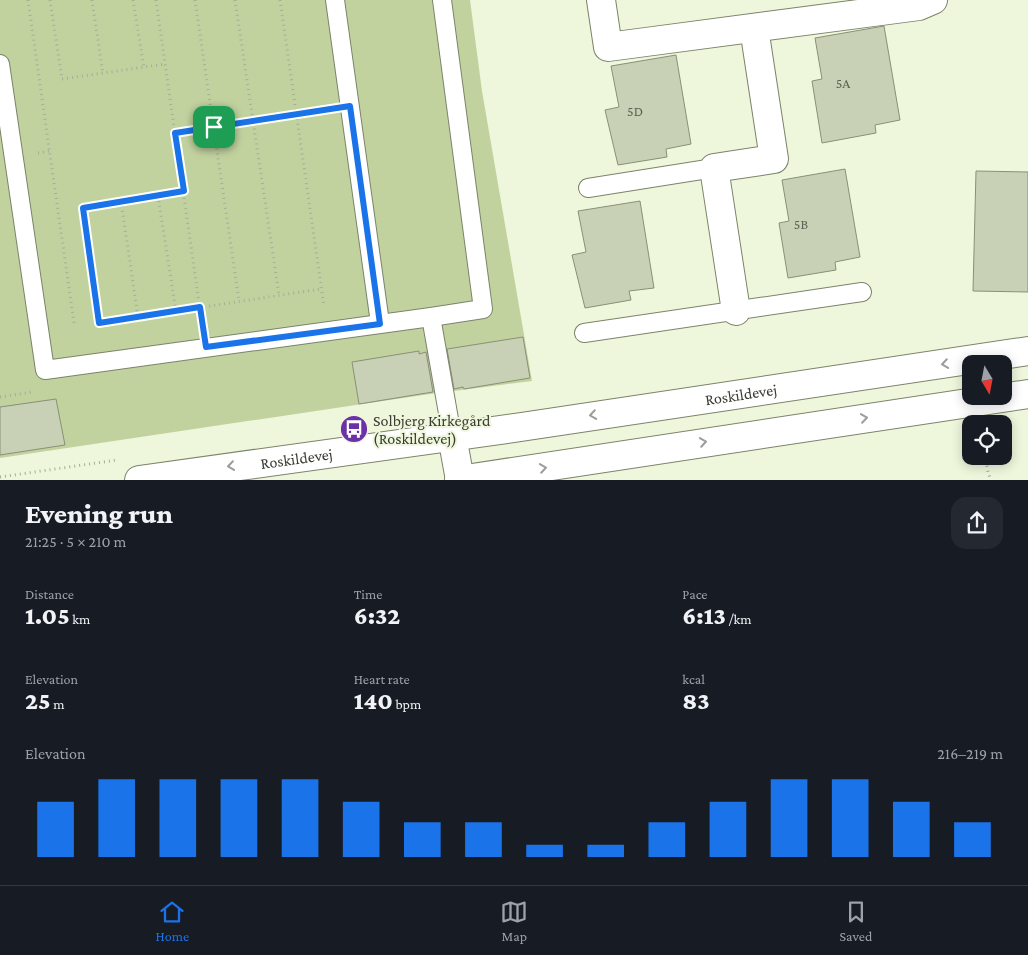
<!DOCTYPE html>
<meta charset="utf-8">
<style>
body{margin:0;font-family:"Crimson Pro",serif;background:#242831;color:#f1f3f6;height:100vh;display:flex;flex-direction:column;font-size:19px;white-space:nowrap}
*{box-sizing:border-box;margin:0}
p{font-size:16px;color:#9ea1a6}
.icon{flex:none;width:28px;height:28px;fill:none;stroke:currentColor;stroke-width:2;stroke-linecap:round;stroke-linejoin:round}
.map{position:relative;height:480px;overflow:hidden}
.drawer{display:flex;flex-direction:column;background:#171b24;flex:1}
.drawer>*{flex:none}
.needle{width:32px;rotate:170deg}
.fabs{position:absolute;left:962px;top:355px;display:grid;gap:10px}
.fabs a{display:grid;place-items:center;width:50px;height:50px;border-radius:10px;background:#171b24;box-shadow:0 2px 12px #0003;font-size:25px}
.pin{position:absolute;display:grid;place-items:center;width:42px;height:42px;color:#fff;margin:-21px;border-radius:10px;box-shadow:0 2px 8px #0006}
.round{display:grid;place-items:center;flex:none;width:52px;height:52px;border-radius:15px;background:#242831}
.overview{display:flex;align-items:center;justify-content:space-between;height:85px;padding:0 25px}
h1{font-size:28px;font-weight:800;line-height:38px}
.figures{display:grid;grid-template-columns:repeat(3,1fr);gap:8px;height:85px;padding:5px 25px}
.figures div{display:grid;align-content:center}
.figures b{font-size:25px;font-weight:800}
.figures small{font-size:14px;font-weight:400}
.figures p{font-size:14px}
.chart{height:140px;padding:10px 25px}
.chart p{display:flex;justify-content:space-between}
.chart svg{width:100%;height:90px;margin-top:5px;stroke:#1a73e8;stroke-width:6}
.tab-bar{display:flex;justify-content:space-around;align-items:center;height:70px;border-top:1px solid #363941;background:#171b24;font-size:14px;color:#9ea1a6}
.tab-bar a{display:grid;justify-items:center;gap:2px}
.tab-bar .selected{color:#1a73e8}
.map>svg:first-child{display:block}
.green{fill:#c2d29f}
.building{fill:#c8d0b6;stroke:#889077}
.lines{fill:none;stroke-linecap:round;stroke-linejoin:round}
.lane-casing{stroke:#7b836a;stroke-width:20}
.street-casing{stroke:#7b836a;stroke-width:30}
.secondary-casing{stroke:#7b836a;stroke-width:30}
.path{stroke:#a6ad99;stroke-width:3;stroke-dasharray:1 4;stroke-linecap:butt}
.lane{stroke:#fff;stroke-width:18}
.street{stroke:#fff;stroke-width:28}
.secondary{stroke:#fff;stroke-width:28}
.oneway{stroke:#9c9e98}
.route-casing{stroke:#fff;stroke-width:10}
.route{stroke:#1a73e8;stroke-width:6}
.labels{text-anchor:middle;stroke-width:4;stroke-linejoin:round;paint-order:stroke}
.number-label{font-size:14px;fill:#5d6153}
.street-label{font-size:16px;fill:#393c32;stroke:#eef7dc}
.poi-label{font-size:16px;fill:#393c32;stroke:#eef7dc;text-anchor:start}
</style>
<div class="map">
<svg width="1028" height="480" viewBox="0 0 1028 480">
<rect width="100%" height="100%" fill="#eef7dc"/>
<polygon class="green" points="0,0 470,0 482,91 532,381 423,395 0,458"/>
<g class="building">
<polygon points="884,26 900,120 875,125 876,133 822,143 812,81 822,79 815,38"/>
<polygon points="676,55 691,144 666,149 667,157 618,165 605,110 619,107 611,66"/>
<polygon points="845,169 860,257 835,262 836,270 788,278 779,223 789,221 782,180"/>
<polygon points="976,171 1028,172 1028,292 973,291"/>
<polygon points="640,201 654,288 629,291 631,300 585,308 572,255 586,252 578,211"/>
<polygon points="523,337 530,378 464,389 463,387 454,389 447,349"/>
<polygon points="419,351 419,354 426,352 433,392 359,404 352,362"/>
<polygon points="56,399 65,445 0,455 0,407"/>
</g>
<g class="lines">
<defs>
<g id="lane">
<polyline points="335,0 380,323"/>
<polyline points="0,64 45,370 431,317 483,309 442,0"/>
<polyline points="588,188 714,168"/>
<polyline points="431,317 452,436"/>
<polyline points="584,333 862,292"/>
</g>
<g id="street">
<polyline points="601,0 608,47 919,6 933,0"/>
<polyline points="736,311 714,168 774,159 754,28"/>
<polyline points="452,436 460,480"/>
</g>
<g id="secondary">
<path id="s1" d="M139,480l382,-53 507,-76"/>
<polyline points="459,480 1028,394"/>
</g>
</defs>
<use href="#lane" class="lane-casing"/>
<use href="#street" class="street-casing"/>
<use href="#secondary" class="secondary-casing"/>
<g class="path">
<polyline points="28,0 74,323"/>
<polyline points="50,0 62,79 165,64"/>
<polyline points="92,0 103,74"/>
<polyline points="133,0 144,68"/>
<polyline points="156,0 202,324"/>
<polyline points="195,0 239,301"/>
<polyline points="235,0 279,295"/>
<polyline points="280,0 324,306"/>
<polyline points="175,133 325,111"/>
<polyline points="38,153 49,151"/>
<polyline points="184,191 83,208 99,323 321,289"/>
<polyline points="158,196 176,311"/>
<polyline points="121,201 138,317"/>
<polyline points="0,397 33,392"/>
<polyline points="985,456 988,472 991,480"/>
<polyline points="0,477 117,460"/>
</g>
<use href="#lane" class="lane"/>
<use href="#street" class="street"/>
<use href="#secondary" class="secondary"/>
</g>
<defs><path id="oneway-chevron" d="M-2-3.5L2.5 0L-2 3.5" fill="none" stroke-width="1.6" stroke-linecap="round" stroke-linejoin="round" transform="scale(1.25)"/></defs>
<g class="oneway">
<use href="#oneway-chevron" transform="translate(945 364) rotate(171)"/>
<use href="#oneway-chevron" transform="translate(593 415) rotate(171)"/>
<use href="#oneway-chevron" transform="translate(864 418) rotate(-8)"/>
<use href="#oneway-chevron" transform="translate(703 442) rotate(-9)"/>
<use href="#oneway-chevron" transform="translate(231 466) rotate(172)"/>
<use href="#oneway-chevron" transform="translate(543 468) rotate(-9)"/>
</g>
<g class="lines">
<defs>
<polygon id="route" points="350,106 380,324 206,347 200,307 99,323 83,208 184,191 175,133"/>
</defs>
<use href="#route" class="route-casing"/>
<use href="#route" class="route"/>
</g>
<defs>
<symbol id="bus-disc" viewBox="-11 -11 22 22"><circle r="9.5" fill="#6b31a7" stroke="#eef7dc"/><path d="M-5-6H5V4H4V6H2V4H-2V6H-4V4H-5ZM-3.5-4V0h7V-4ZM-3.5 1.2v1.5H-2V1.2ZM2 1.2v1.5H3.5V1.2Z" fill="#fff"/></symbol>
</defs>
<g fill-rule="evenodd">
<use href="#bus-disc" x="338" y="413" width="32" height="32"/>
</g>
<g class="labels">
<g class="number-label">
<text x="843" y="88">5A</text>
<text x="635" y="116">5D</text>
<text x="801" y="229">5B</text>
</g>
<g class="street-label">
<text dy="6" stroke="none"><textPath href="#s1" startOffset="608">Roskildevej</textPath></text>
<text dy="6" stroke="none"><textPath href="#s1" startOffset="159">Roskildevej</textPath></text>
</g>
<g class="poi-label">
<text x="373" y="426">Solbjerg Kirkegård<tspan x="373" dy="18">(Roskildevej)</tspan></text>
</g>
</g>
</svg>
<div class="fabs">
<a><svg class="needle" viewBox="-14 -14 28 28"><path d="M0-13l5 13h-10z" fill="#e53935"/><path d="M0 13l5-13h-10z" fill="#9ea1a6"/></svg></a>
<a><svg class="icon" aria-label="locate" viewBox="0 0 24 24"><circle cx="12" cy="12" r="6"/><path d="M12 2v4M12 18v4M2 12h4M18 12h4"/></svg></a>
</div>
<div class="pin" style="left:214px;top:127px;background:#1e9e55"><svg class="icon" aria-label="arrive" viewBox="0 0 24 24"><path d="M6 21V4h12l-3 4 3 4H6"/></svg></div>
</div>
<section class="drawer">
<div class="overview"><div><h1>Evening run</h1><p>21:25 · 5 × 210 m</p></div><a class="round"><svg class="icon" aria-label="share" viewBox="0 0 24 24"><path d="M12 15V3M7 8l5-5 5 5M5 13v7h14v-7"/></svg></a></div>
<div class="figures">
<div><p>Distance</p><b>1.05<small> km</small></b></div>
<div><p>Time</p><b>6:32</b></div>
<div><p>Pace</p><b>6:13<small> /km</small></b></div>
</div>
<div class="figures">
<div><p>Elevation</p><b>25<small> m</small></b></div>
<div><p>Heart rate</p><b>140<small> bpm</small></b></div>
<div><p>kcal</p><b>83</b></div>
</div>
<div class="chart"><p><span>Elevation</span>216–219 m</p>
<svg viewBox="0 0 160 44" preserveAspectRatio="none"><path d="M5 44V17M15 44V6M25 44V6M35 44V6M45 44V6M55 44V17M65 44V27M75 44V27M85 44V38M95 44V38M105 44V27M115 44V17M125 44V6M135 44V6M145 44V17M155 44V27"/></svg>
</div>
</section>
<nav class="tab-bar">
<a class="selected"><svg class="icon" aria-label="home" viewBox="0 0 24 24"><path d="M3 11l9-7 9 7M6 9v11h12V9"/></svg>Home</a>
<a><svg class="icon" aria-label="map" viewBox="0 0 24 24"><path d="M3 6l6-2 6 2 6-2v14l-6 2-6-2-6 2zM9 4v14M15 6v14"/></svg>Map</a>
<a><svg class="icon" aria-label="saved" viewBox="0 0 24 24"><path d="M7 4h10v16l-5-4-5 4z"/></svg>Saved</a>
</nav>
